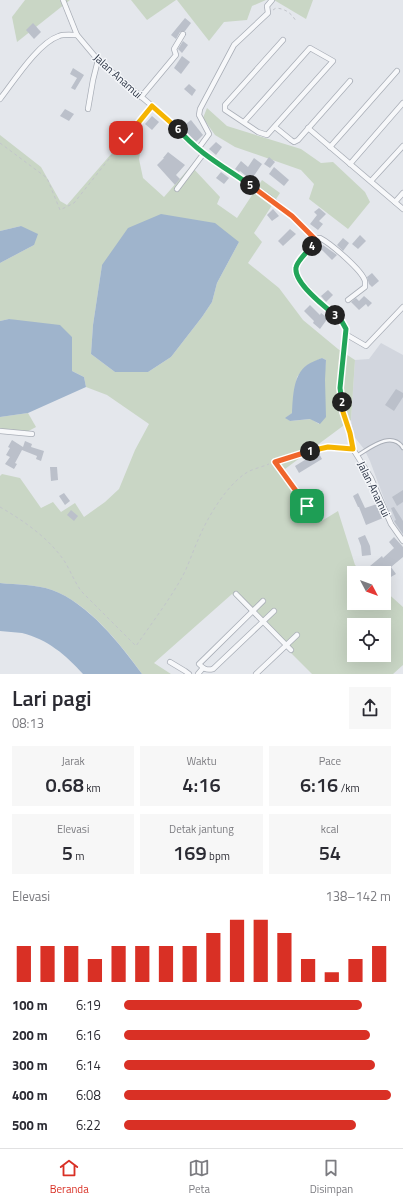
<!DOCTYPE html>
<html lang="id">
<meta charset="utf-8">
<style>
body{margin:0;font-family:"Titillium Web",sans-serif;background:#f7f7f7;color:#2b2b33;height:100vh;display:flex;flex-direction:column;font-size:15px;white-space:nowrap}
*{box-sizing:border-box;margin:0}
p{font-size:13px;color:#7c7c81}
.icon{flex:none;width:22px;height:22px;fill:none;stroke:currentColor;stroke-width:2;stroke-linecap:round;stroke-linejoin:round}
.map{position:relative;height:674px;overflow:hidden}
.details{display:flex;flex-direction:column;background:#fff;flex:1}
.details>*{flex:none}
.needle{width:26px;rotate:131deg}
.fabs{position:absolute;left:347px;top:566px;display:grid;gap:8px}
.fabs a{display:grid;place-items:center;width:44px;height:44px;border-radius:0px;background:#fff;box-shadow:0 4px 16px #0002;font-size:20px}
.pin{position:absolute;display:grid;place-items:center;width:34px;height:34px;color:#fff;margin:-17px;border-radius:8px;box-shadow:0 2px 6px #0006}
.km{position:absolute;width:20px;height:20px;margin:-10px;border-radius:50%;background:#222;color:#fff;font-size:11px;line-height:20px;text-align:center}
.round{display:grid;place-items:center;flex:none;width:42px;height:42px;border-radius:0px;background:#f7f7f7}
.head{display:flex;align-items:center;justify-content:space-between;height:68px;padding:0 12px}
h1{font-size:22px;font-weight:600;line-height:30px}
.metrics{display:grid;grid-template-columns:repeat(3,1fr);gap:6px;height:68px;padding:4px 12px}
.metrics div{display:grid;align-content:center;border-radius:0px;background:#f7f7f7;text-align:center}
.metrics b{font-size:20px;font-weight:600}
.metrics small{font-size:11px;font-weight:400}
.metrics p{font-size:11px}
.chart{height:112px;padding:8px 12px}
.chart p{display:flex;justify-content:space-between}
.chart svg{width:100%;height:72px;margin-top:4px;stroke:#d93025;stroke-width:6}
ul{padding:0 12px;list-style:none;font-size:13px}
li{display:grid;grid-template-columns:64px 48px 1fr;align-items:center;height:30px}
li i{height:10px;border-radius:5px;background:#d93025}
.tab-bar{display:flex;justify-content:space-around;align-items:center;height:56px;border-top:1px solid #e1e1e2;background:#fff;font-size:11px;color:#7c7c81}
.tab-bar a{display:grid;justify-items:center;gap:2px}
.tab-bar .on{color:#d93025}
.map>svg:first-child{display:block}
.built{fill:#d2d6de}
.green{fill:#c9d6c5;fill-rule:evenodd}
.water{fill:#9fb4cc}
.building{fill:#bbc0ca}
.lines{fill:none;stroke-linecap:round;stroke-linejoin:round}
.lane-casing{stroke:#a9aeb7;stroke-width:4.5}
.street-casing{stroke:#a9aeb7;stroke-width:6}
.path{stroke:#c2c5cb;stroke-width:1;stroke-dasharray:3 3;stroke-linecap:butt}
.lane{stroke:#f7f8fa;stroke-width:2.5}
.street{stroke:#f7f8fa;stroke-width:4.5}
.split-1-casing{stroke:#fff;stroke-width:8}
.split-2-casing{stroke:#fff;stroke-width:8}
.split-3-casing{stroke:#fff;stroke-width:8}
.split-4-casing{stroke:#fff;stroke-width:8}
.split-5-casing{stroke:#fff;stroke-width:8}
.split-6-casing{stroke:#fff;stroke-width:8}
.split-7-casing{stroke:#fff;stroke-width:8}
.split-1{stroke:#f0652b;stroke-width:5}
.split-2{stroke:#f5b400;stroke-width:5}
.split-3{stroke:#22a559;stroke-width:5}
.split-4{stroke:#22a559;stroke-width:5}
.split-5{stroke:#f0652b;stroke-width:5}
.split-6{stroke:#22a559;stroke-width:5}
.split-7{stroke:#f5b400;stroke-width:5}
.labels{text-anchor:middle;stroke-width:3;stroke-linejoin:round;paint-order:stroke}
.street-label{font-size:11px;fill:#2b3445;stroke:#f4f6f9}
</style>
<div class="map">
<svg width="403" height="674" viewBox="0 0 403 674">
<rect width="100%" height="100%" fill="#e4e7ec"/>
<polygon class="built" points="381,343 403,355 403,539 389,512 370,461 364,449 353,435 351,420 355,360 369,359"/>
<g class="green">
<polygon points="25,0 70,0 17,42 12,17"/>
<polygon points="131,0 176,0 147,20"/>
<polygon points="177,0 266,0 252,6 247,20 224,22 209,41"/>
<polygon points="274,0 313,0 306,19"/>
<polygon points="207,108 227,126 301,149 321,163 333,162 365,192 370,202 348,229 309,199 314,184 301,170 235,147 215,135 203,118"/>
<path d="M131,131l11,11 -3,17 4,19 21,19 27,-31 29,31 -3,7 20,14 25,-38 18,13 -26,40 8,9 -14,21 31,25 24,32 35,29 17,11 -4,60 -66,49 8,28 27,25 18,-11 17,54 9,8h-10v30h30v-13l19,17v58l-10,9h-81l-80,-80 -78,69 17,11h-29c-22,-31 -54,-71 -90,-84 -17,-6 -35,-5 -52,-7v-107l2,-2 18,4 21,30 12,-6 8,10 14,-9 9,14 21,-15 14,-13 16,-39 14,-26 -42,-29 -21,-8 -2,-10 -12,-6v-34l-63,-18 -9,2v-58l34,-18 -13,-19 -21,5v-96l41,32 19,34 7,4zM239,242l-22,41 -5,19 -10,15 -31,40 -23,15h-33l-24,-18 2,-29 9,-60zM322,358l4,2 -7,64 -8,-5 -21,2 -4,-3 6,-5 5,-36 9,-11zM354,625h30v30h-30z"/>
<polygon points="28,413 36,427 21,435 0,433 0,417"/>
</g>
<g class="water">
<polygon points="161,214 215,223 239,242 217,283 212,302 202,317 171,357 148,372 115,372 91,354 93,325 102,265 128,228"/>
<polygon points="21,226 38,234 34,245 0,263 0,231"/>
<polygon points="9,319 60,325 72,337 72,371 84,377 86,387 28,413 0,417 0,321"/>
<path d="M322,358l4,2 -1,20 1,37 -6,7 -10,-5 -20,2 -5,-3 7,-5c1,-16 1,-38 15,-48 4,-3 10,-5 15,-7z"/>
<path d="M0,583c17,2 35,1 52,7 36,13 68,54 90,84h-59c-17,-19 -36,-35 -61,-41 -7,-1 -15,-1 -22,-2z"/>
</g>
<g class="building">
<polygon points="185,18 191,23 185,31 180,32 176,39 171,35"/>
<polygon points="33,23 41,32 34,39 26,30"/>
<polygon points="183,41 188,45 182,53 178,49"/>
<polygon points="182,56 190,62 181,74 174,68"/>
<polygon points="73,68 84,75 75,90 71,88 77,78 70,74"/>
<polygon points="189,84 196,90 192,96 184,89"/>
<polygon points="65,109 74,114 69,121 60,116"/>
<polygon points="152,116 159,122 152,130 145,124"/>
<polygon points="191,120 203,135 196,142 182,127"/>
<polygon points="216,142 222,147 216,155 209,149"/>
<polygon points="168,152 185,165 176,175 180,179 175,185 157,165 164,158 163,158"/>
<polygon points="269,157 275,162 270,168 264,164"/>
<polygon points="254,158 262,164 251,180 240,171 239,172 235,169 241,161 248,167"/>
<polygon points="274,167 289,180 284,186 269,174"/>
<polygon points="221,172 229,178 224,184 216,178"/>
<polygon points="319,208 326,214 319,221 323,224 318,230 310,224 317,215 314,212"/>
<polygon points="273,209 279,216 272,221 267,215"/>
<polygon points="290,229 296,234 283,246 278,241"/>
<polygon points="360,235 366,241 358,249 352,244"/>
<polygon points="343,238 349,243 343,251 337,245"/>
<polygon points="323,245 337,255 332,260 320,248"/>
<polygon points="372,273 379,281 372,287 369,284 367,277"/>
<polygon points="328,290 333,295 326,302 321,296"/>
<polygon points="364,296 372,303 368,307 366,304 359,310 351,302 356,298 359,301"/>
<polygon points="310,305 320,315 321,313 328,318 320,329 313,323 314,321 304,311"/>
<polygon points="396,389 403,393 403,397 394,411 385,405"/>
<polygon points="12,440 23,447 25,441 32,444 31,447 44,451 41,461 36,459 37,456 22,450 15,463 17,464 14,469 5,464 10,457 6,455 10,448 8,447"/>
<polygon points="318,452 322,459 299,473 295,466"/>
<polygon points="50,467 57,467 58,480 51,481"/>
<polygon points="403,490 403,502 397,506 392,497"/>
<polygon points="64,493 70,501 65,505 59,496"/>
<polygon points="358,493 365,508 377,504 383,518 366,525 359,507 358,507 353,496"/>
<polygon points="394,507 403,521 403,534 394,521 396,520 391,508"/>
<polygon points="71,510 78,516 74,521 67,515"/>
<polygon points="365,535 370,546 371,555 362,556 361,546 358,538"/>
<polygon points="394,537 403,547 403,557 391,567 396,574 384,581 384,573 376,573 370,566 382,556 383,558 394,548 389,542"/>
</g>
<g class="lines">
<defs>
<path id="lane" d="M358,455c12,-7 34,-25 45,-7"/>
<g id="street">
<polyline points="63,0 77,35 98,60 151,105 178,129 187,140 204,153 270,198 292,216 315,239 314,243 297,265 296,269 297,277 319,302 341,321 346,329 340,388 343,412 350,433 353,449 371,478 391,524 403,541"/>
<polyline points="141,97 176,55 174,49 183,34"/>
<path d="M0,99c14,-18 38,-56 59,-63 5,-2 13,-1 18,-1"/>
<polyline points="88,109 93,80 98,60"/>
<polyline points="244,122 310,48 333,61 267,135 258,132 225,110 225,105 283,40"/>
<polyline points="275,127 291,140 294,142 298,140 350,81"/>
<polyline points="308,128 403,209"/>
<polyline points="330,147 397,71"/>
<polyline points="198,149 209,134 199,115 200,109 234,45 268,13 267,6 272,0"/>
<polyline points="350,164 403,103"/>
<polyline points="371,181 403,146"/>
<polyline points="177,189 204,153"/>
<polyline points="395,202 403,193"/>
<path d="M315,239l5,-1c10,5 42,32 45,43 0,2 0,4 0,6l-17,13"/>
<polyline points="347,335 366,346 403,307"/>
<polyline points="0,431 32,434"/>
<polyline points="307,506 275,462 320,448 328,447 353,449"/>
<polyline points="236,594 291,650"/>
<path d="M263,601l-64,63c4,4 7,7 14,5l61,-58"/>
<polyline points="170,662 185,671 189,674"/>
<polyline points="198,674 203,668"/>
<polyline points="256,674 297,635"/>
</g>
</defs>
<use href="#lane" class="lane-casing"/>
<use href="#street" class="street-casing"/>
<g class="path">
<path d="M273,10l3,-2c10,1 15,5 20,13"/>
<polyline points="0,143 47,178 60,210 74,203 148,110"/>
<path d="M0,507c24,14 49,31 65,55 6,10 10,21 17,30l54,54c15,-22 32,-44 45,-67 7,-12 11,-26 17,-39 9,-22 28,-54 48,-67 6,-4 16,-6 23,-9"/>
</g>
<use href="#lane" class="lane"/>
<use href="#street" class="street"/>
</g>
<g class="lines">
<defs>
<polyline id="split-1" points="307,506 275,462 310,451"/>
<polyline id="split-2" points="310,451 328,447 353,449 350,433 343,412 342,402"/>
<polyline id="split-3" points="335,315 341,320 346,329 340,388 342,402"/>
<path id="split-4" d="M312,246c-4,5 -16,16 -16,22 -2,15 29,39 39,47"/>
<polyline id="split-5" points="250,185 292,216 315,239 312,246"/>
<path id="split-6" d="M178,129c20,24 48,39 72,56"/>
<polyline id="split-7" points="126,138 152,106 178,129"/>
</defs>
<use href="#split-1" class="split-1-casing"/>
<use href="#split-2" class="split-2-casing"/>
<use href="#split-3" class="split-3-casing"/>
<use href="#split-4" class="split-4-casing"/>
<use href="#split-5" class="split-5-casing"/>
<use href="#split-6" class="split-6-casing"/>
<use href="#split-7" class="split-7-casing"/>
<use href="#split-1" class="split-1"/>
<use href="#split-2" class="split-2"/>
<use href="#split-3" class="split-3"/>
<use href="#split-4" class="split-4"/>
<use href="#split-5" class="split-5"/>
<use href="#split-6" class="split-6"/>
<use href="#split-7" class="split-7"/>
</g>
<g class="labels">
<g class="street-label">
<text transform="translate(118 76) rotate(42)" y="4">Jalan Anamui</text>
<text transform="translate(374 489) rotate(64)" y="4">Jalan Anamui</text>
</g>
</g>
</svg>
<div class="fabs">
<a><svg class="needle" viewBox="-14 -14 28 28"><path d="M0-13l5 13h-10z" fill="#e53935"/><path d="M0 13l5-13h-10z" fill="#7c7c81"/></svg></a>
<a><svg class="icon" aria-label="locate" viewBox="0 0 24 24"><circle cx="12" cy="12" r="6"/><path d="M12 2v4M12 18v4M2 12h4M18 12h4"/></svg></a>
</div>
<div class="pin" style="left:307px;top:506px;background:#1e9e55"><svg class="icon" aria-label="arrive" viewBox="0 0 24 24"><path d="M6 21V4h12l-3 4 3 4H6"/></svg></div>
<div class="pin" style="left:126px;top:138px;background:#d93025"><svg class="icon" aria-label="check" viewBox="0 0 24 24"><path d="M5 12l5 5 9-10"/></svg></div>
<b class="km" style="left:310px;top:451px">1</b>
<b class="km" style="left:342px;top:402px">2</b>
<b class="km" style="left:335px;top:315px">3</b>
<b class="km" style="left:312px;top:246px">4</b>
<b class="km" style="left:250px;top:185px">5</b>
<b class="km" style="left:178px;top:129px">6</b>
</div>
<section class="details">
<div class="head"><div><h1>Lari pagi</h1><p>08:13</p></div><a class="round"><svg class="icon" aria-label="share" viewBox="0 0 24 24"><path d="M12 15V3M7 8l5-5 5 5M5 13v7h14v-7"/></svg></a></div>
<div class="metrics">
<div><p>Jarak</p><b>0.68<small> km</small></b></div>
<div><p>Waktu</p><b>4:16</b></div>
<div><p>Pace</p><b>6:16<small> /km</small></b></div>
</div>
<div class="metrics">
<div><p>Elevasi</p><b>5<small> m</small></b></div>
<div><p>Detak jantung</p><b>169<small> bpm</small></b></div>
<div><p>kcal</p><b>54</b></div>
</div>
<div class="chart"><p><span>Elevasi</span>138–142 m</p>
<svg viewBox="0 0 160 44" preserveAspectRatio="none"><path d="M5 44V22M15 44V22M25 44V22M35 44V30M45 44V22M55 44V22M65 44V22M75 44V22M85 44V14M95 44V6M105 44V6M115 44V14M125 44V30M135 44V38M145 44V30M155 44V22"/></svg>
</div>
<ul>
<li><b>100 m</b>6:19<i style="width:89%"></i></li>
<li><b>200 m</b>6:16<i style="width:92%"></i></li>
<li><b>300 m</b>6:14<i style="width:94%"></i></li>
<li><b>400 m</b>6:08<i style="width:100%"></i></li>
<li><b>500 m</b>6:22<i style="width:87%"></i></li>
</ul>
</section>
<nav class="tab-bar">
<a class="on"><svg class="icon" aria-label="home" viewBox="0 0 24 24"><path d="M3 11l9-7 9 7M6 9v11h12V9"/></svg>Beranda</a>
<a><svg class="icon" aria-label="map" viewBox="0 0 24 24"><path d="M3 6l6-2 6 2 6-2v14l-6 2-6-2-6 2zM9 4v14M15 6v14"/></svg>Peta</a>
<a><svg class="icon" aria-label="saved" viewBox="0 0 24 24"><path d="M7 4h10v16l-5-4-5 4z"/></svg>Disimpan</a>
</nav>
